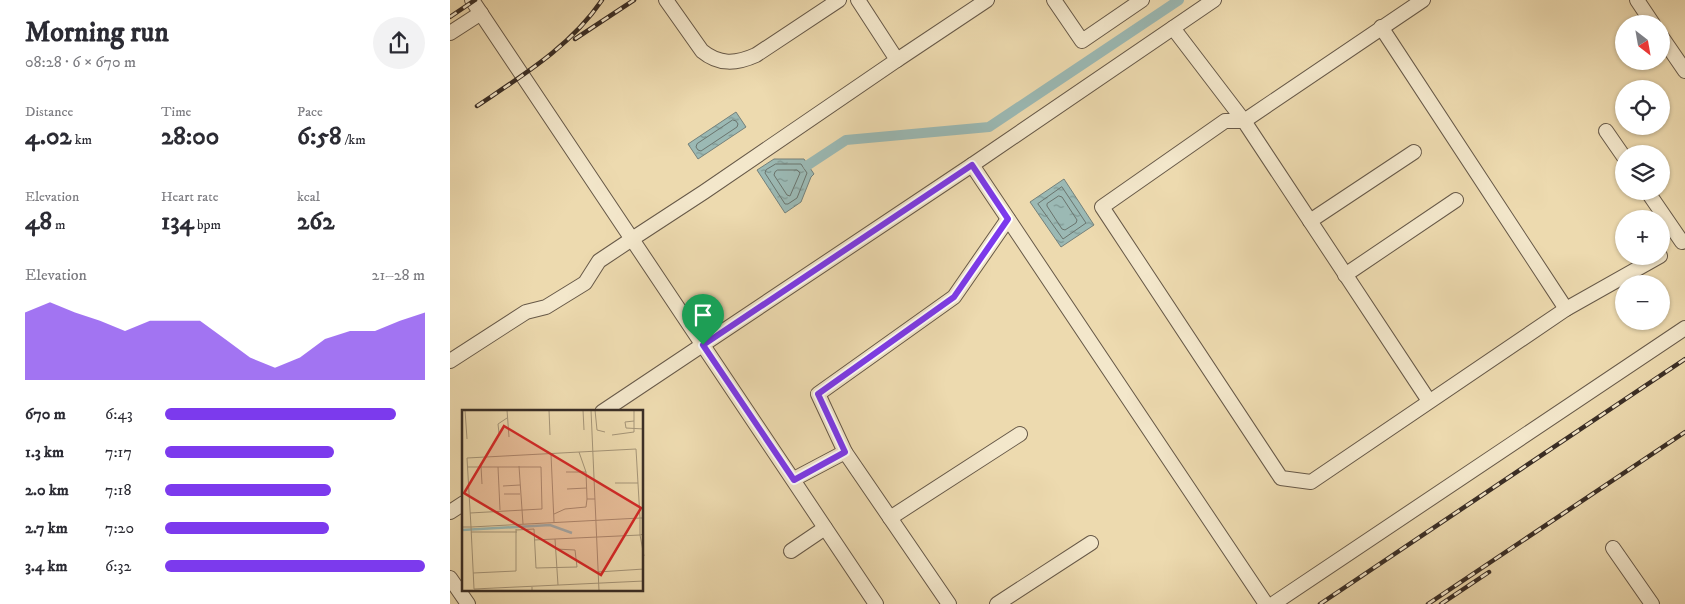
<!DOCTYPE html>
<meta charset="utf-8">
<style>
body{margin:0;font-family:"IM FELL DW Pica",serif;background:#f2f2f3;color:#2b2b33;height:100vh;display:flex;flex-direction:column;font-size:19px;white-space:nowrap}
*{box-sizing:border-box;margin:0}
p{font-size:16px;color:#7c7c81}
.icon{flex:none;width:28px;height:28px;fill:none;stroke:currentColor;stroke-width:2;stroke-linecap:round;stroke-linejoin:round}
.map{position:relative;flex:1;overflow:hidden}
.panel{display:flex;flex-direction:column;background:#fff;width:450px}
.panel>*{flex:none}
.needle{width:32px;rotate:149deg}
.buttons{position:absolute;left:1165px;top:15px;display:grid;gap:10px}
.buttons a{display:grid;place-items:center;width:55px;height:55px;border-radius:50%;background:#fff;box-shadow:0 1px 4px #0004;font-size:25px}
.pin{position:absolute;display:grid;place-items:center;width:42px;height:42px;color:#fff;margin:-51px -21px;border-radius:50% 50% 50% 0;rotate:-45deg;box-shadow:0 0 5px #0007}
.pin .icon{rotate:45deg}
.round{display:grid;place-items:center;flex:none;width:52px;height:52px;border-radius:26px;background:#f2f2f3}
.headline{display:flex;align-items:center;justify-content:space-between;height:85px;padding:0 25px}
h1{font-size:28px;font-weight:700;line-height:38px}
.figures{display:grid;grid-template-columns:repeat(3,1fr);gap:8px;height:85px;padding:5px 25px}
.figures div{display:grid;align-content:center}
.figures b{font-size:25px;font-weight:700}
.figures small{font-size:14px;font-weight:400}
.figures p{font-size:14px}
.chart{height:140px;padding:10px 25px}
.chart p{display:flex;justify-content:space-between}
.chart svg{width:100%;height:90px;margin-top:5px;fill:#7c3aed;opacity:.7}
ul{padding:0 25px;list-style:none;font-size:16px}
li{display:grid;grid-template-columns:80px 60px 1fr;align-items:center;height:38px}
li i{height:12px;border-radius:6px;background:#7c3aed}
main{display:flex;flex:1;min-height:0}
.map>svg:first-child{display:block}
.water{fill:url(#water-ripples);stroke:#74817b}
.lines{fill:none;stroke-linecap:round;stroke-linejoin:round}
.shore{stroke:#6a746d;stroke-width:1}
.canal{stroke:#9bb9b4;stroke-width:10}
.minor-casing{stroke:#675948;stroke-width:16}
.minor{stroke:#f3e7cb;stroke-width:14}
.rail-casing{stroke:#3a2e26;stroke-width:4.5}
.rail{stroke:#f3e7cb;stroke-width:2.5;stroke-dasharray:8;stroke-linecap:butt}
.route-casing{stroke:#fff;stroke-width:10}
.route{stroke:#7c3aed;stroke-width:6}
.inset-river{fill:none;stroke:#9bb9b4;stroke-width:2.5}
.inset-road{fill:none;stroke:#a59578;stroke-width:1}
.view{fill:#d62828;fill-opacity:0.15;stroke:#d62828;stroke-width:2.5}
.inset-edge{fill:none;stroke:#3a2e26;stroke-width:2.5}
</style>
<main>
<section class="panel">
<div class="headline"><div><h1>Morning run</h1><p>08:28 · 6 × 670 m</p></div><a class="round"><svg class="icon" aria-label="share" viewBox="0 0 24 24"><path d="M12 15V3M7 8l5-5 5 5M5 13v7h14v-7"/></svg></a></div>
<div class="figures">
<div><p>Distance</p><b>4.02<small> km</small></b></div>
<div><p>Time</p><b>28:00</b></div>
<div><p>Pace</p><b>6:58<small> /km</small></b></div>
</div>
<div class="figures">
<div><p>Elevation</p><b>48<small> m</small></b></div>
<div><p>Heart rate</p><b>134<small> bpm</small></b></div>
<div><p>kcal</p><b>262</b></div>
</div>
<div class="chart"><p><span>Elevation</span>21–28 m</p>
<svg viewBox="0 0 160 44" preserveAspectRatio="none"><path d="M0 44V11L10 6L20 11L30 15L40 20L50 15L60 15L70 15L80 24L90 33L100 38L110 33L120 24L130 20L140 20L150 15L160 11V44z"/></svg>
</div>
<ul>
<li><b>670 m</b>6:43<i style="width:89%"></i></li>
<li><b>1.3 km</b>7:17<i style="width:65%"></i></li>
<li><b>2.0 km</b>7:18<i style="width:64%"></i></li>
<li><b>2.7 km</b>7:20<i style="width:63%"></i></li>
<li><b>3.4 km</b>6:32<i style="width:100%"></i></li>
</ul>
</section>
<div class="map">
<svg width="1235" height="604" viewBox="0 0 1235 604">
<defs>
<pattern id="water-ripples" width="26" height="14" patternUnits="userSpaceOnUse" patternTransform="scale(1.25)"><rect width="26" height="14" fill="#9bb9b4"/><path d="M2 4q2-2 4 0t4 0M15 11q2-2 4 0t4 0" fill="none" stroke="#7f9792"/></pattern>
</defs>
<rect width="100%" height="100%" fill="#eddaaf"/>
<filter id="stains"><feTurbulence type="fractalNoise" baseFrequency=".004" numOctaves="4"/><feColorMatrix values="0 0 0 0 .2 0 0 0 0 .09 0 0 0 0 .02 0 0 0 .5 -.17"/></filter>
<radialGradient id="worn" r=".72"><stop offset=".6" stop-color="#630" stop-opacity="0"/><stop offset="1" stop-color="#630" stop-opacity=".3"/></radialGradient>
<g class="water">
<polygon points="286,112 296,127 248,159 238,144"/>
<polygon points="324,159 354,159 364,174 361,177 351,202 335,213 307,170"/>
<polygon points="614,179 644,225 611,247 580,202"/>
</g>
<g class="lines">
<g class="shore">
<polygon points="283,120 286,121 288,124 287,127 251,151 248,150 246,147 247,144"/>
<polygon points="326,164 351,164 357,173 347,198 338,204 335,204 315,173 316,170"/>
<polygon points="328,170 347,170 350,173 340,196 337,195 324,175 325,172"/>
<polygon points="612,187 636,223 613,239 588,204"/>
<polygon points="609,196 612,197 627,220 626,223 615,230 612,229 597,206 597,204"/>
</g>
<polyline class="canal" points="358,165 396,140 539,127 729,0"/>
<defs>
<g id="minor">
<polyline points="22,0 426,604"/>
<path d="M216,0l36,51c17,14 34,13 54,4l83,-55"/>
<polyline points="604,0 632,41 692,0"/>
<polyline points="973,0 794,121 775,121 652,207 831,478 861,482 1116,309 1210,256"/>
<polyline points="1187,0 1203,24"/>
<polyline points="931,27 1116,309"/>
<polyline points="723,28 794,121 979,401"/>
<polyline points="0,33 31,13"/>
<polyline points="1211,36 1235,71"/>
<polyline points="447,60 537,0"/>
<polyline points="1156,131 1174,157"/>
<polyline points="522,165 816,604"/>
<polyline points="1197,191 1232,242"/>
<polyline points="860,221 964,152"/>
<polyline points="895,275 1006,200"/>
<polyline points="0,361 76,312 96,307 135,283 149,261 182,239 254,192 447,60 408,0"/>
<polyline points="152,412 522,165 764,0"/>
<polyline points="395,452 368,394 504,297 558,219"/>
<polyline points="344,479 395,452 499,604"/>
<polyline points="0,512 14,503"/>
<polyline points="440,518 570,434"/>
<polyline points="1163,548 1202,604"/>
<polyline points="341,551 375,528"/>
<polyline points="0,578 18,604"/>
<polyline points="547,604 641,543"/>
<polyline points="823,604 1235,328"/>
</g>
</defs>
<use href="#minor" class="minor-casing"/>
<use href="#minor" class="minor"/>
<defs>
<g id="rail">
<polyline points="0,17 25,0"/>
<polyline points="125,39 184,0"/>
<path d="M27,106c46,-31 94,-60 125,-106"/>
<polyline points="870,604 1235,359"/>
<polyline points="978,604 1235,432"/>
<polyline points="991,604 1039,572"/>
</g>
</defs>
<use href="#rail" class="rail-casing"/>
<use href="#rail" class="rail"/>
</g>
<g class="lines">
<defs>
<polygon id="route" points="522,165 558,219 504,297 368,394 395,452 344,480 253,345"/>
</defs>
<use href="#route" class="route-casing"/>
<use href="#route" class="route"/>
</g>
<g transform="translate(12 410)">
<rect width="181" height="181" fill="#eddaaf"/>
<path class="inset-river" d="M0,120l88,-5 22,8"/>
<path class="inset-road" d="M3,0l2,29M45,0l2,27M87,0l1,25M121,0l1,20M129,0l8,181M133,0l2,20 8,2M172,11l-9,1 1,6 18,1M37,23l-1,-9 9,-6M150,25l22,-3v-22M117,42l7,20 1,27h8M89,44l3,68M19,56l1,18M57,56l4,58M6,57h73l1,42 -72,4M36,57l2,43M104,62h20M153,73h23M41,76l17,-1M105,79l20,-1M42,84h16M92,104l11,-5 21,-2 1,-8M182,108h-4v17l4,-1M0,117h9l-4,-69 169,-9 4,69 -169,9 3,62 170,-8M54,120l18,-1 2,39 41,-1 -2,-17 -19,-1M9,122h46M72,130l21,-1M136,162l46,-3M11,163l43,-2v-42M96,175l-3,-46 85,-4 4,21M70,177v4h12"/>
<path class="view" d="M42,16l137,82 -40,67 -137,-82z"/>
<rect width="181" height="181" class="inset-edge"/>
</g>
<rect width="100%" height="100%" filter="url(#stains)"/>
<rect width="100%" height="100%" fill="url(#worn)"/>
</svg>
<div class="buttons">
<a><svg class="needle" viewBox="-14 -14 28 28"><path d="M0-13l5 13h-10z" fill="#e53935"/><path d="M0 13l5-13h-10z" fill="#7c7c81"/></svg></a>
<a><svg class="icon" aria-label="locate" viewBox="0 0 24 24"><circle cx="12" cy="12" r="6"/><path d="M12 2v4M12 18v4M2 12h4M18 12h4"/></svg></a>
<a><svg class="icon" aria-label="layers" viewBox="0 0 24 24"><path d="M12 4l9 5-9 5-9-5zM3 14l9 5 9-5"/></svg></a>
<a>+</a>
<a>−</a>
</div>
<div class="pin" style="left:253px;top:345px;background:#1e9e55"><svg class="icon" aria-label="arrive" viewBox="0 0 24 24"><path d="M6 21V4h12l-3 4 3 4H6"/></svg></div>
</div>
</main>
